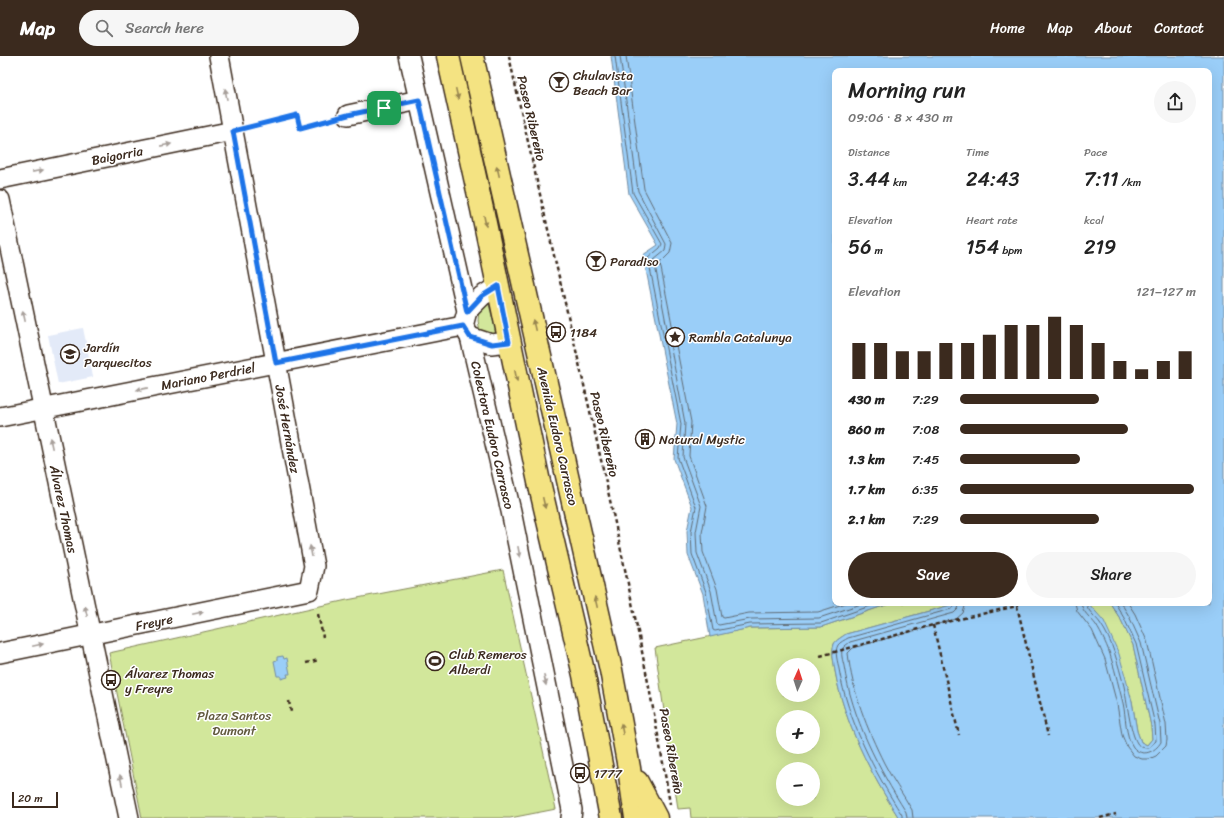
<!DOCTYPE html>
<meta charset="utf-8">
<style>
body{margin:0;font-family:Sriracha,sans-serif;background:#f6f6f6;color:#222;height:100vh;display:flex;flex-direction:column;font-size:15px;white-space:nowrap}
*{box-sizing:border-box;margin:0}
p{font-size:13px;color:#767676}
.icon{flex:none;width:22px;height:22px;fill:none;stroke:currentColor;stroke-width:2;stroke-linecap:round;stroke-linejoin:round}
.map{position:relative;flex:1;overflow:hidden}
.sheet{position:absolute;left:832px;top:12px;width:380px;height:538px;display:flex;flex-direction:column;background:#fff;border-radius:8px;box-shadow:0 4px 16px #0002}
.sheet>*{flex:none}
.needle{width:26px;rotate:3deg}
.buttons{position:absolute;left:776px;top:602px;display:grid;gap:8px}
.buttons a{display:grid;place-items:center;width:44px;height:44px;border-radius:50%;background:#fff;box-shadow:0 4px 16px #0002;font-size:20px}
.scale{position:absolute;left:12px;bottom:10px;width:46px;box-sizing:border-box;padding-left:4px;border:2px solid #3b2a1e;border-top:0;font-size:11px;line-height:14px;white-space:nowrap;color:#3b2a1e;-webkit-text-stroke:3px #fff;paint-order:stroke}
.pin{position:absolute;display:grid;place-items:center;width:34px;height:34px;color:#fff;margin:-17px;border-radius:8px;box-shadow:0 2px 6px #0006}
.round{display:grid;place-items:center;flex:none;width:42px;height:42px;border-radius:21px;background:#f6f6f6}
.summary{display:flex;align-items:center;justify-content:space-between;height:68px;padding:0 16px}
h1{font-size:22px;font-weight:600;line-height:30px}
.figures{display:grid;grid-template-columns:repeat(3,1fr);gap:6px;height:68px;padding:4px 16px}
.figures div{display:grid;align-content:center}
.figures b{font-size:20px;font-weight:600}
.figures small{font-size:11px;font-weight:400}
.figures p{font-size:11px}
.chart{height:112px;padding:8px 16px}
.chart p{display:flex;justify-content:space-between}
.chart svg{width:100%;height:72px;margin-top:4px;stroke:#3b2a1e;stroke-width:6}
.cta{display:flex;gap:8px;margin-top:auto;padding:8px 16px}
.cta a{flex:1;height:46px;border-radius:24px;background:#3b2a1e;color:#fff;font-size:16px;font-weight:600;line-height:46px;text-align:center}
.cta a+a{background:#f6f6f6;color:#222}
ul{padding:0 16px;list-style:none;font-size:13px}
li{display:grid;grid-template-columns:64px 48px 1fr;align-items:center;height:30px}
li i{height:10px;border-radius:5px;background:#3b2a1e}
header{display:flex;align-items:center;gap:24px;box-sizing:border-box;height:56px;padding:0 20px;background:#3b2a1e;color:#fff}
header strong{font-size:19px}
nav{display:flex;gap:22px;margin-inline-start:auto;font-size:14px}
.search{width:280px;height:36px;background:#f6f6f6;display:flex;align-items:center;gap:10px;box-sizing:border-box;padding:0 14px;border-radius:22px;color:#767676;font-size:15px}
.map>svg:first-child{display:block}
.built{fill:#e3eaf8}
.green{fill:#d2e79b;stroke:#86885c;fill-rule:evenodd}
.water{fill:#9acef8;stroke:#748ca1}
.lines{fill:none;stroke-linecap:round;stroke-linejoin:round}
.shore{stroke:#616c75;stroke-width:1}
.minor-casing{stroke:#3b2a1e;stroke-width:22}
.major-casing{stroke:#3b2a1e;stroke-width:25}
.path{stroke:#3b2a1e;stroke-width:2.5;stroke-dasharray:4 3;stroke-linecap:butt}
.minor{stroke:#fff;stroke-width:19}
.major{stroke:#f4e382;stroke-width:22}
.oneway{fill:#a79f9a}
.oneway2{fill:#988650}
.route-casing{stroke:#fff;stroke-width:8}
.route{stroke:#1a73e8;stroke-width:5}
.labels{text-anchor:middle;stroke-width:3;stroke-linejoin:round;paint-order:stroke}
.poi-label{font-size:13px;fill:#3b2a1e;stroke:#fff;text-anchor:start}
.street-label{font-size:13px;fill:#3b2a1e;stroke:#fff}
.park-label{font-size:13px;fill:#61593d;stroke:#fff}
</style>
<header>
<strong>Map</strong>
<div class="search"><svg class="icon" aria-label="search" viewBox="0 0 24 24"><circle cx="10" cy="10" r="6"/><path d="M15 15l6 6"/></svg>Search here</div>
<nav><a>Home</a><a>Map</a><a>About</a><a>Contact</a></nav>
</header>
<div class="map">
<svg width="1224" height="762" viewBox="0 0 1224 762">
<rect width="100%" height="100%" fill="#fff"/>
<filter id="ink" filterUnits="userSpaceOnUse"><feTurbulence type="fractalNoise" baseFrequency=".025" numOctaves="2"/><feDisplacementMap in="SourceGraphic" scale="8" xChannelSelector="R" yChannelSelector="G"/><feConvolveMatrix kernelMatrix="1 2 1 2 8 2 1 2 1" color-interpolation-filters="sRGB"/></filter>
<g filter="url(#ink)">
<polygon class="built" points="83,272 93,321 58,328 48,279"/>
<g class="green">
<polygon points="488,245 497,278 496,280 480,275 478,265 479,254"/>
<polygon points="503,514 556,753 510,762 142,762 109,597 347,544"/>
<path d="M892,547h66l-112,31c-4,3 -10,6 -12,10 -3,9 0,18 1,27 9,52 36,103 64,147h-208l-1,-10 -12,1 -23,-161 95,-20 71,-1zM783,609h30v30h-30zM783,661h30v30h-30zM783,713h30v30h-30z"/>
<polygon points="1088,547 1110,547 1121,564 1133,589 1151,670 1152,683 1147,689 1141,686 1137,675 1132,645 1090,549"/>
</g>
<g class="water">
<path d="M611,0h613v762h-325c-28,-44 -55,-95 -64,-147 -1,-9 -4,-18 -1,-27 2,-4 8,-7 12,-10l112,-31h130l16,18 15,33 13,47 5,30 4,11 6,3 5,-6 -1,-13 -18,-81 -12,-25 -11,-17h99v-532h-374v532h57l-71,24 -71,1 -40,9 -7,-43 -15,-39 -1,-24 5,-24 -18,-48 3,-35 -34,-169 15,-10 -29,-51z"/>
<polygon points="283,600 284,603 287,602 290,618 287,618 288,621 281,623 281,620 277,620 274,605 277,604 277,601"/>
</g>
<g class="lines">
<g class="shore">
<polyline points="615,0 633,137 662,188 660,192 648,202 681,368 678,402 696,451 691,476 692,498 706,536 713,574 715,575 750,568 821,567 879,547"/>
<polyline points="620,0 638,135 666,188 665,195 654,204 685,367 683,401 701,450 696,476 697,497 711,535 717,568 719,569 750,563 819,562 864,547"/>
<polyline points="626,0 644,133 672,187 670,197 660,207 691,366 689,400 707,450 702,477 703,496 717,533 722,561 724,562 749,557 818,556 846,547"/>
<polyline points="1075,547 1077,555 1092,574 1105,603 1117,648 1122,679 1127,691 1134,700 1142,703 1149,703 1156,700 1166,690 1167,684 1166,668 1147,585 1135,558 1128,547"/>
<path d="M1081,547c1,9 10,15 15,22 5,8 13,24 15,33 5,15 8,30 12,45 3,13 2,32 10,44 9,11 22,5 28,-5l-1,-18 -19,-81 -12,-27 -8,-13"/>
<path d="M1086,547c1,8 10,14 14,20 13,18 18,42 24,63 3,15 6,46 13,57 2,4 7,5 11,5l8,-7 -1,-16 -19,-81 -12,-26 -9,-15"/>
<path d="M902,762v-3c-28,-44 -54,-94 -63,-146 -1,-7 -5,-17 -1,-24 2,-3 7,-5 10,-7l103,-29 3,-2 1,-4"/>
<path d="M907,762l-1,-6c-28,-44 -54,-94 -62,-146 -1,-5 -4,-13 -1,-18 1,-2 5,-4 7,-6l104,-29 4,-4 2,-6"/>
<path d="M913,762l-1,-8c-9,-16 -20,-31 -28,-47 -17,-34 -32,-72 -36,-110l5,-5 103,-29 7,-6 3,-10"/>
</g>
<defs>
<g id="minor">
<polyline points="409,0 467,255 463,270 470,281 511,455 572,754 571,762"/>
<polyline points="348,59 419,44"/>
<polyline points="0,123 233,75"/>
<polyline points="0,144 129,762"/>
<polyline points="467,255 482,240 498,230"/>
<polyline points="470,281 491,288 509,286"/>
<polyline points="0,361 463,270"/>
<polyline points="0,597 309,534 314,510 219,0"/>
</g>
<g id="major">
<polyline points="448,0 482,153 539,426 584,619 611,762"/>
<polyline points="472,0 611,614 629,712 636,762"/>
<polyline points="637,726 656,762"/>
</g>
</defs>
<use href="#minor" class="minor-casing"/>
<use href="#major" class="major-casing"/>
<g class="path">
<path d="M509,0c54,249 119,496 161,748"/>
<polyline points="249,71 297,59 300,71 332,63"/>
<polyline points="318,558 323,581"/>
<polyline points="933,569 959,679"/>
<polyline points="820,600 933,569 1017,550 1048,680"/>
<polyline points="306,607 319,604"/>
<polyline points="289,645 291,656"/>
<polyline points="1100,762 1116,758"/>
</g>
<use href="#minor" class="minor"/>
<use href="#major" class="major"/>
</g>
<defs><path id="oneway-solid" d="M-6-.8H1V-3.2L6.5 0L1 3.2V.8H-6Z"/></defs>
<g class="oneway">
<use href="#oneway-solid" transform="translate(226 38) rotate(-100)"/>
<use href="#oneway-solid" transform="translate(166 89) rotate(-11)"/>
<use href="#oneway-solid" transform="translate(38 115) rotate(-11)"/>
<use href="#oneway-solid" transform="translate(24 260) rotate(-102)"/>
<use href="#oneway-solid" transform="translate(142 333) rotate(169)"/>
<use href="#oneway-solid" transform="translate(51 387) rotate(-102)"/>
<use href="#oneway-solid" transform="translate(311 495) rotate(-100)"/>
<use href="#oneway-solid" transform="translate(519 496) rotate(79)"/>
<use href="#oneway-solid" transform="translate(86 555) rotate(-102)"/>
<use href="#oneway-solid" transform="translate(198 557) rotate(-12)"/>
<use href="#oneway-solid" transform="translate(38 589) rotate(-12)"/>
<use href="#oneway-solid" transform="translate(545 624) rotate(79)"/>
<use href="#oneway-solid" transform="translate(121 724) rotate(-102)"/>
</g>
<g class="oneway2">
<use href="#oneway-solid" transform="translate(457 38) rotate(77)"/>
<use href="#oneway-solid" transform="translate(498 115) rotate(-103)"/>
<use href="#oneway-solid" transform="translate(485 165) rotate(79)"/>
<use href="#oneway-solid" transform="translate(534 269) rotate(-103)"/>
<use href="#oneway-solid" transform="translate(516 320) rotate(78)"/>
<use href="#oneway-solid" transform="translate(544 447) rotate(77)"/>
<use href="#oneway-solid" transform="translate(596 546) rotate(-103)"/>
<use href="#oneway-solid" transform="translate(622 673) rotate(-101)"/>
</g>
</g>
<g class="lines" filter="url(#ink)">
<defs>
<polygon id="route" points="419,44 467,256 482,240 498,230 509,286 492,288 470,281 463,270 276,307 233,75 297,59 300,72 348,59"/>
</defs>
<use href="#route" class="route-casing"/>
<use href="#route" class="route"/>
</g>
<defs>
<symbol id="bar-ring" viewBox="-11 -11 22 22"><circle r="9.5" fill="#fff" stroke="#3b2a1e" stroke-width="1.5"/><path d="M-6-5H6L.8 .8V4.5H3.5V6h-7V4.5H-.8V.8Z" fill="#3b2a1e"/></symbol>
<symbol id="bus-ring" viewBox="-11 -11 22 22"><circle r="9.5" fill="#fff" stroke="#3b2a1e" stroke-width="1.5"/><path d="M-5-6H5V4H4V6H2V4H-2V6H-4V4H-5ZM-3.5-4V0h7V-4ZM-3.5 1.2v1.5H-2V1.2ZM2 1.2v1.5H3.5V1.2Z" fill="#3b2a1e"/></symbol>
<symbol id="sight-ring" viewBox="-11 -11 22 22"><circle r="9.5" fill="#fff" stroke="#3b2a1e" stroke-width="1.5"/><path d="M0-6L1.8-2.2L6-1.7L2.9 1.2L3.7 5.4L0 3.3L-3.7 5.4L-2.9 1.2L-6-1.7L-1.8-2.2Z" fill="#3b2a1e"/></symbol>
<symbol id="school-ring" viewBox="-11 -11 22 22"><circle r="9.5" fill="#fff" stroke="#3b2a1e" stroke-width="1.5"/><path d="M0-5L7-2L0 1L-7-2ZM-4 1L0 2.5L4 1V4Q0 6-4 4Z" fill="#3b2a1e"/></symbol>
<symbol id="building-ring" viewBox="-11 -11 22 22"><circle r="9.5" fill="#fff" stroke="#3b2a1e" stroke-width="1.5"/><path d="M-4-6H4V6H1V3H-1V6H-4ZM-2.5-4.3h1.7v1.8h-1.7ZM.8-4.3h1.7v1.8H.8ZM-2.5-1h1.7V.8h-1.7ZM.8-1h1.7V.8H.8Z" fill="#3b2a1e"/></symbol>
<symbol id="stadium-ring" viewBox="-11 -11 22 22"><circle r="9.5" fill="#fff" stroke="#3b2a1e" stroke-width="1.5"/><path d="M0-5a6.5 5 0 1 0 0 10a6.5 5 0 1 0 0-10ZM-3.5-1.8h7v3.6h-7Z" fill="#3b2a1e"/></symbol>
</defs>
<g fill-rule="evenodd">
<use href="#bar-ring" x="548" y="15" width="22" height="22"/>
<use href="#bar-ring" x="585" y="194" width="22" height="22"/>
<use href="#bus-ring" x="545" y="265" width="22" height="22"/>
<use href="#sight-ring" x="664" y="270" width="22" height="22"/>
<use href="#school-ring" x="59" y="287" width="22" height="22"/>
<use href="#building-ring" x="634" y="372" width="22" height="22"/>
<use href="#stadium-ring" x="424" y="594" width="22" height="22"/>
<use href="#bus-ring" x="100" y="613" width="22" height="22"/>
<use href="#bus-ring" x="569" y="706" width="22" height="22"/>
</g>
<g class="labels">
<g class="poi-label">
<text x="573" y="24">Chulavista<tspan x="573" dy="15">Beach Bar</tspan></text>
<text x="610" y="210">Paradiso</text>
<text x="570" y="281">1184</text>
<text x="689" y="286">Rambla Catalunya</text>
<text x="84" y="296">Jardín<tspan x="84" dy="15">Parquecitos</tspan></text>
<text x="659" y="388">Natural Mystic</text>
<text x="449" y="603">Club Remeros<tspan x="449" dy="15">Alberdi</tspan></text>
<text x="125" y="622">Álvarez Thomas<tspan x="125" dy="15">y Freyre</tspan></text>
<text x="594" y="722">1777</text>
</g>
<g class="street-label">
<text transform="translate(532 62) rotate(77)" y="5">Paseo Ribereño</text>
<text transform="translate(117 99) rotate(-11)" y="5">Baigorria</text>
<text transform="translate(208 320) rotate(-11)" y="5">Mariano Perdriel</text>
<text transform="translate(288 373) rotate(80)" y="5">José Hernández</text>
<text transform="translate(605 378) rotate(77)" y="5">Paseo Ribereño</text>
<text transform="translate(493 379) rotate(77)" y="5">Colectora Eudoro Carrasco</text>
<text transform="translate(558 380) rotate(77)" y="5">Avenida Eudoro Carrasco</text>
<text transform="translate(64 453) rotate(78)" y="5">Álvarez Thomas</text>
<text transform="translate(154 566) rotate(-12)" y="5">Freyre</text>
<text transform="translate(672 695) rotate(80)" y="5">Paseo Ribereño</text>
</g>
<g class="park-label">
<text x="234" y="664">Plaza Santos<tspan x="234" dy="15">Dumont</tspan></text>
</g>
</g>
</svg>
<div class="buttons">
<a><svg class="needle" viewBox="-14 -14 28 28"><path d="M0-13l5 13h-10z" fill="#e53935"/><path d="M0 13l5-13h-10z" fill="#767676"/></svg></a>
<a>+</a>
<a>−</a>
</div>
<div class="scale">20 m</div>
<div class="pin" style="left:384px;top:52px;background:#1e9e55"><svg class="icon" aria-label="arrive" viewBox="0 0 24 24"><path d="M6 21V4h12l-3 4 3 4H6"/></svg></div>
<section class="sheet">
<div class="summary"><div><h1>Morning run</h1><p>09:06 · 8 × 430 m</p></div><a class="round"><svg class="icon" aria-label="share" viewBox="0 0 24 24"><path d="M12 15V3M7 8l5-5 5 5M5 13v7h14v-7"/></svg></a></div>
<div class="figures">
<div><p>Distance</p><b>3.44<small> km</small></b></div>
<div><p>Time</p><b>24:43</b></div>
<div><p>Pace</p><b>7:11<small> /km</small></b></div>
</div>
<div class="figures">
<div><p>Elevation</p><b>56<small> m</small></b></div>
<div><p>Heart rate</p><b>154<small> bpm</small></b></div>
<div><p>kcal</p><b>219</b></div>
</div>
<div class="chart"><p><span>Elevation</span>121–127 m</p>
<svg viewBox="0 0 160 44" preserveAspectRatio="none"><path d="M5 44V22M15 44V22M25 44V27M35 44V27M45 44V22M55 44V22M65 44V17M75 44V11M85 44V11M95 44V6M105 44V11M115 44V22M125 44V33M135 44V38M145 44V33M155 44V27"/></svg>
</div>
<ul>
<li><b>430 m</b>7:29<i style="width:59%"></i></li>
<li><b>860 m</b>7:08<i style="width:71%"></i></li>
<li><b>1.3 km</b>7:45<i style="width:51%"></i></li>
<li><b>1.7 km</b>6:35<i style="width:99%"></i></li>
<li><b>2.1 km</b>7:29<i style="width:59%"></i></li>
</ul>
<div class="cta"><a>Save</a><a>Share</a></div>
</section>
</div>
